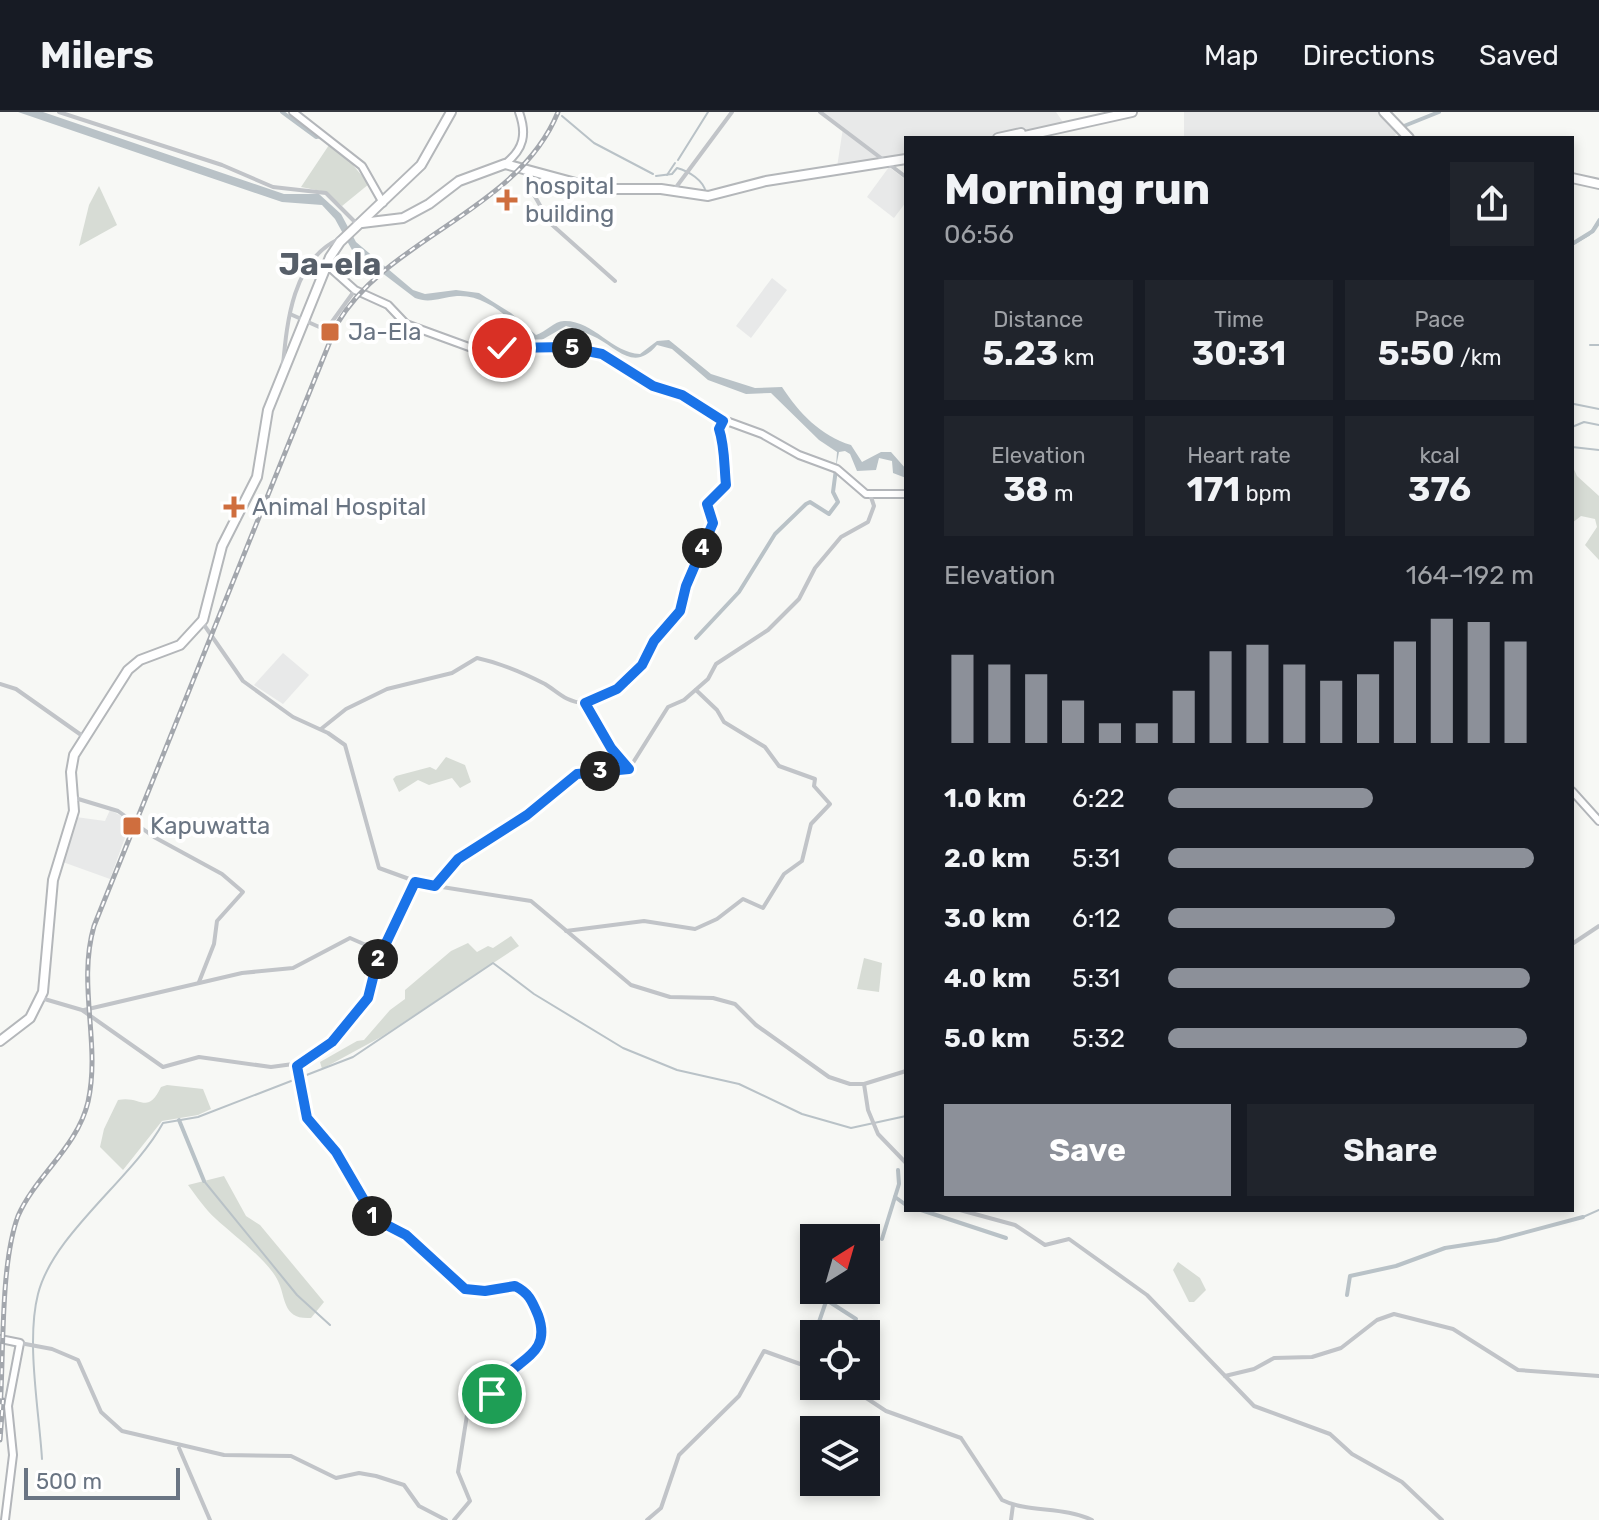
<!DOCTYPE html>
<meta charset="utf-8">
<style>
body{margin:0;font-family:Rubik,sans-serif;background:#20242c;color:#f1f3f6;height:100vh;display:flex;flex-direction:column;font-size:30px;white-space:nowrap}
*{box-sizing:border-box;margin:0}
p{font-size:26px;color:#9ea1a6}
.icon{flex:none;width:44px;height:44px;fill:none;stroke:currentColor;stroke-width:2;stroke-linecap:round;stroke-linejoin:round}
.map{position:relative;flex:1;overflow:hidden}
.side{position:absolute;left:904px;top:24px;width:670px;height:1076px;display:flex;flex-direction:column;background:#171b24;border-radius:0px;box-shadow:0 4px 12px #0003}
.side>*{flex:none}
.needle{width:52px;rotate:37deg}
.buttons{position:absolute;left:800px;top:1112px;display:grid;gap:16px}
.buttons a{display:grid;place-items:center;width:80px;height:80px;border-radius:0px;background:#171b24;box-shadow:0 4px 12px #0003;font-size:40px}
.scale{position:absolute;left:24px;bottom:20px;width:156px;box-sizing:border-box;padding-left:8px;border:4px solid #6a7583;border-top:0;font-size:22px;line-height:28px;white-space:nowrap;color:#6a7583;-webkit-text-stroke:6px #fff;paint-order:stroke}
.pin{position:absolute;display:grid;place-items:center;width:68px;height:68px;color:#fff;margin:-34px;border:4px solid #fff;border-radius:50%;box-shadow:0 2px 8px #0007}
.km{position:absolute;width:40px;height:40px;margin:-20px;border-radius:50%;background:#222;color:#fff;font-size:22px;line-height:40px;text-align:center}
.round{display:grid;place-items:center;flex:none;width:84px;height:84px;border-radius:0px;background:#20242c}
.head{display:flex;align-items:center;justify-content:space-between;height:136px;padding:0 40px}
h1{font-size:44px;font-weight:700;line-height:60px}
.figures{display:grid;grid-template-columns:repeat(3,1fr);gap:12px;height:136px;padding:8px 40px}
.figures div{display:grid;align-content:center;border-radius:0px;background:#20242c;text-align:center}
.figures b{font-size:34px;font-weight:700}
.figures small{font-size:22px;font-weight:400}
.figures p{font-size:22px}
.chart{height:224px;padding:16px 40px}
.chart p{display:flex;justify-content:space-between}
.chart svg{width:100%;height:144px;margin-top:8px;stroke:#8c9099;stroke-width:6}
.action{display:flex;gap:16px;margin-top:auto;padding:16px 40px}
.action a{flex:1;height:92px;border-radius:0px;background:#8c9099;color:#fff;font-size:32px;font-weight:700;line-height:92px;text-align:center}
.action a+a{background:#20242c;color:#f1f3f6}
ul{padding:0 40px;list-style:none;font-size:26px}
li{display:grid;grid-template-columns:128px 96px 1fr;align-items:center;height:60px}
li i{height:20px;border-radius:10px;background:#8c9099}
header{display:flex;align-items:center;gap:48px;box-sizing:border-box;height:112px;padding:0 40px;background:#171b24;border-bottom:2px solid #363941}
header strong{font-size:38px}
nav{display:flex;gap:44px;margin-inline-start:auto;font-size:28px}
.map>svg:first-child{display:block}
.built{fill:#e8e9e9}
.green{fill:#d7dcd5}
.water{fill:#b9c2c7}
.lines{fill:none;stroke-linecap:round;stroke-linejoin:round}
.stream{stroke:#b9c2c7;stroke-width:2}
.canal{stroke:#b9c2c7;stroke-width:4}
.major-casing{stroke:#b3b6ba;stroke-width:10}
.highway-casing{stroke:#b4b7ba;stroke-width:12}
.minor{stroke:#c1c4c8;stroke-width:4}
.major{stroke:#fff;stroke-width:6}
.highway{stroke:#fff;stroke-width:8}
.rail-casing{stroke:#a3a7ad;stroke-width:5}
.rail{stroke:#fff;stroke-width:2;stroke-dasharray:6;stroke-linecap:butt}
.route-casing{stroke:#fff;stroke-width:16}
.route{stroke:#1a73e8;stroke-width:10}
.poi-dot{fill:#cf6e3e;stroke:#fff;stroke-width:3}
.labels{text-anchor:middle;stroke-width:8;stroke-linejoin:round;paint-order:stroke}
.poi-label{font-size:24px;fill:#6a7583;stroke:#fff;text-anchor:start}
.district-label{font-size:32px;font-weight:bold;fill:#575f69;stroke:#fff}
</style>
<header>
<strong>Milers</strong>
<nav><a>Map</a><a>Directions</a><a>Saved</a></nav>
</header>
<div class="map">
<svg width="1599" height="1408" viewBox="0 0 1599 1408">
<rect width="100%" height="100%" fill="#f7f8f5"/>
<g class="built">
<polygon points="822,0 1056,0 1063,10 990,26 906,26 906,45 837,55 843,16"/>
<polygon points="1184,0 1382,0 1401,18 1392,26 1184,26"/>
<polygon points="889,55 906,68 906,90 894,106 867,85"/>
<polygon points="772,166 787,178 751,226 736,214"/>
<polygon points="283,541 309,563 283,592 254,573"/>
<polygon points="110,698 131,709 110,767 60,749 76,705 105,709"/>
</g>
<g class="green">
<polygon points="329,33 352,52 369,72 342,94 326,80 301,75"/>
<polygon points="99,74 117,113 79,134 89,93"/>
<polygon points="1572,353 1577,364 1599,384 1599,448 1585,433 1597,415 1595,407 1581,404 1572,411"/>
<polygon points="446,645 465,653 471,670 460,676 452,666 429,673 418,668 399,680 393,667 396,664 430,655 436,658"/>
<polygon points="511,824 519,834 381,925 322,957 320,950 357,929 364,928 390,898 405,887 405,878 451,839 468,831 477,840 488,834 493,836"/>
<polygon points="864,846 882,851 879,880 857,877"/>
<path d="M167,973l36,4 8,20 -13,6 -36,6 -39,49 -23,-23 4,-18 14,-29c23,-5 29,16 43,-13z"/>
<path d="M224,1064l22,40 14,9 64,77 -13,16c-29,2 -25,-21 -33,-37 -10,-21 -45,-46 -62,-62 -11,-10 -19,-22 -28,-34z"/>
<polygon points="1178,1150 1200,1166 1206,1178 1194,1190 1189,1190 1173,1158"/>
</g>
<path class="water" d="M18,0h25l241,82h35l22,20 15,28 57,48 12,4 31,-4 23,3 32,20 25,22c10,-3 18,-14 28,-14 29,-1 48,32 76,33l17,-13 12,-1 42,34 44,14 27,-1c17,26 39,49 69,58l11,17 19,-10h10l15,17v9l-13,-5 -1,-12 -13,-3 -3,12 -19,1 -7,-17 -5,-3 -6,1 -3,15 1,-15 -18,-12 -48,-47 -25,1 -38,-14 -36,-31 -15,-4c-22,26 -37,6 -60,-7 -10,-5 -20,-9 -31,-12l-26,15 -9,-2c-19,-19 -45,-45 -74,-43 -15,1 -27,8 -42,2l-63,-48 -17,-31 -13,-14 -40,-3z"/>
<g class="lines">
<g class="stream">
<polyline points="557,0 559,2"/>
<polyline points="562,4 594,31 653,62"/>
<polyline points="678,48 708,0"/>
<polyline points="667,63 675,51"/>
<path d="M656,64l16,-2 5,-6c11,3 27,12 29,25"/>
<polyline points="1572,133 1589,123 1599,107"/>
<polyline points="1590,233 1599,233"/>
<polyline points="1574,292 1599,297"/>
<polyline points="1572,315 1584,310 1599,313"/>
<polyline points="1572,335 1599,338"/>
<polyline points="204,1069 297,1183 330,1213"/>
<polyline points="1583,1105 1599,1098"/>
<path d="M42,1347c-3,-49 -16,-118 -4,-165 15,-60 95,-116 125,-171l35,-6 155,-60 140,-94 41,31 89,54 54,22 62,14 63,30 49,14 55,-12"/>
</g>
<g class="canal">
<polyline points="282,0 316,25 322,24"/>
<polyline points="1404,14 1439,0"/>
<polyline points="1572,132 1593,119 1599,110"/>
<polyline points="696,526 739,480 775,422 806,392 810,390 829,402 838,390 833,380 836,357"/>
<polyline points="179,1008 204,1069"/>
<polyline points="895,1085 906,1093"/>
<polyline points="921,1098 1006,1126"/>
<polyline points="882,1127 899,1072 898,1058"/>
<polyline points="1347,1183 1350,1164 1396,1154 1445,1136 1497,1128 1583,1105"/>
<polyline points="828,1189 856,1207 849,1222"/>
<polyline points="811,1233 830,1178"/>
</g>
<defs>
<g id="major">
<polyline points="293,0 362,54 383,91"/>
<path d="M505,52c19,-15 22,-30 14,-52"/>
<polyline points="327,153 355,178 388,193 406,212 469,235 513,238 567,235 602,242 653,274 682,283 721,307 762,322 799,343 837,357 866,382 906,382"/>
<polyline points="1572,679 1599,709"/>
<polyline points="0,1227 20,1231 8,1294 13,1343 5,1408"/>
</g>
<g id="highway">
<polyline points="1384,0 1409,26"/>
<polyline points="998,26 1021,21"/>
<polyline points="1015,26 1132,0"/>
<polyline points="1572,66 1599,72"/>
<polyline points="362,111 403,106 429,92 459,69 505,52 598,77 661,77 708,84 766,69 906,47"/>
<polyline points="0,929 30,906 43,880 53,768 74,699 71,660 74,643 128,558 140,548 180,533 203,508 222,434 257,365 268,298 330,145 340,130 421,53 451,0"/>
</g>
</defs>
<use href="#major" class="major-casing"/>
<use href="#highway" class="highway-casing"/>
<g class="minor">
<polyline points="59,0 222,53 273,75 326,81 357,112"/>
<polyline points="820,0 906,65"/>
<polyline points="525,59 525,67 550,111 615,169"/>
<polyline points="674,78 732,0"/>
<polyline points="290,202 326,218 355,178"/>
<path d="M283,253c4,-44 10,-105 56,-126"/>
<polyline points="202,510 243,569 293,605 328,621 345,633 379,756 423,772 531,789 631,873 670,885 713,886 735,892 756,913 829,965 850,972 864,972 868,998 878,1022 906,1051"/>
<polyline points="0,572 16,577 84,625"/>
<polyline points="585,591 611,636 629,657"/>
<path d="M321,617l25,-20 41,-20 65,-16 25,-15c23,5 47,15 68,26 13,8 21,18 38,19 36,0 55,-36 71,-61 7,-12 22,-21 27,-33 11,-29 19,-58 32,-86l-6,-19 19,-19c-2,-19 -1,-38 -7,-56l4,-8"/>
<polyline points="629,657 668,595 684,588 708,567 716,552 768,518 799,487 815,456 841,425 868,410 874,394 870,382"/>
<polyline points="75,686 118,699 154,725 222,762 243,780 217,809 214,832 199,870"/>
<polyline points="436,774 458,747 527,703 577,662 629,657"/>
<polyline points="566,819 644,809 695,817 717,807 743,787 763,796 784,762 802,749 811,712 830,692 814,674 815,667 779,654 765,635 724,610 717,598 696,578"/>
<polyline points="1572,832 1599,814"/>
<polyline points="41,886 82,898 163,955 199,945 271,955 308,950 332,930 368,886 377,850 415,770"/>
<polyline points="84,898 242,861 293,856 350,826 382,840"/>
<polyline points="297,954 307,1006 336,1040 375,1107 406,1123 465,1177 485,1179 515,1174 525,1179 535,1194 542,1215 543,1227 537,1240 510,1257 489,1286 467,1303 458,1360 470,1389 454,1408"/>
<polyline points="864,972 906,959"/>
<polyline points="960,1098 1015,1113 1045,1133 1069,1127 1147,1183 1254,1294 1330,1322 1352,1342 1402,1370 1442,1408"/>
<polyline points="20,1231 52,1237 78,1248 101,1300 122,1319 224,1343 291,1344 336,1366 359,1361 376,1364 404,1373 419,1394 446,1408"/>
<polyline points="0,1251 1,1227"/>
<polyline points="1225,1264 1254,1257 1274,1246 1312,1245 1341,1236 1377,1208 1394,1202 1453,1217 1518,1258 1599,1264"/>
<path d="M839,1274l12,2 35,23 75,27 41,62c26,13 61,6 90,20"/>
<polyline points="179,1336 210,1408"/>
<polyline points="647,1408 661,1396 679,1343 739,1284 764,1239 814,1257"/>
<polyline points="1011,1408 1013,1393"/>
</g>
<use href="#major" class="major"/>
<use href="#highway" class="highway"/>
<defs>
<g id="rail">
<path d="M0,1298c4,-55 0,-145 18,-194 18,-41 59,-68 70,-114 13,-58 -11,-117 6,-176l243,-602c51,-87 181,-113 221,-212"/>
<polyline points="0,1328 3,1288"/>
</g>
</defs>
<use href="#rail" class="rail-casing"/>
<use href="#rail" class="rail"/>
</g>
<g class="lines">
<defs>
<path id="route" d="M492,1282c18,-36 62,-35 46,-79 -6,-14 -9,-22 -23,-29l-30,5 -20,-2 -59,-54 -31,-16 -39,-67 -29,-34 -10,-52 35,-24 36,-44 9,-36 38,-80 20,4 23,-27 69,-44 50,-41 52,-5 -18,-21 -26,-45 32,-14 25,-24 12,-24 26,-30 6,-25 27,-63 -6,-19 19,-19c-2,-19 -1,-38 -7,-56l4,-8 -41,-26 -29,-9 -51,-32 -35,-7 -65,1"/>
</defs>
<use href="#route" class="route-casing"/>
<use href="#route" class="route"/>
</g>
<g class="poi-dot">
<path d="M503 76h8v8h8v8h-8v8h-8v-8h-8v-8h8z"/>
<rect x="320" y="210" width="20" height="20" rx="4"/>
<path d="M230 383h8v8h8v8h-8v8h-8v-8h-8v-8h8z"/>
<rect x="122" y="704" width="20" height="20" rx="4"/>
</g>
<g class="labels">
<g class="poi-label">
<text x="525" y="82">hospital<tspan x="525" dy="28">building</tspan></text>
<text x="348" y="228">Ja-Ela</text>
<text x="252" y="403">Animal Hospital</text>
<text x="150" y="722">Kapuwatta</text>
</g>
<g class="district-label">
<text x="330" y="163">Ja-ela</text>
</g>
</g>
</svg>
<div class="buttons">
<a><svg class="needle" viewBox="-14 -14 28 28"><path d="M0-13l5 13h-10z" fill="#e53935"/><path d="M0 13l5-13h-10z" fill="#9ea1a6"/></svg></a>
<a><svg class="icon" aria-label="locate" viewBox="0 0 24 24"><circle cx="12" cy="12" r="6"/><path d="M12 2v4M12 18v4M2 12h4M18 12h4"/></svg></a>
<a><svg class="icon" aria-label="layers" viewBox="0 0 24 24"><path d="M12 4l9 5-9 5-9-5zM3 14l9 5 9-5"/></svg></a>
</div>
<div class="scale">500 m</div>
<div class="pin" style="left:492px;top:1282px;background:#1e9e55"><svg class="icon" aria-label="arrive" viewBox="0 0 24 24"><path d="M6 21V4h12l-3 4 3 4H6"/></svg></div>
<div class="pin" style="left:502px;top:236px;background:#d93025"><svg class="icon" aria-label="check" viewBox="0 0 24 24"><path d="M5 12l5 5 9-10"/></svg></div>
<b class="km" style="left:372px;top:1104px">1</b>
<b class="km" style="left:378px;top:847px">2</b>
<b class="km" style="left:600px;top:659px">3</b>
<b class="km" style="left:702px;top:436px">4</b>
<b class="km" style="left:572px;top:236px">5</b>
<section class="side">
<div class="head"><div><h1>Morning run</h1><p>06:56</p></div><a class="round"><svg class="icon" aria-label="share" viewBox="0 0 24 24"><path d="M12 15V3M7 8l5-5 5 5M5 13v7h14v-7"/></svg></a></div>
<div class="figures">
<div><p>Distance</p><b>5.23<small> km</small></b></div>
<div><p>Time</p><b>30:31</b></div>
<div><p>Pace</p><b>5:50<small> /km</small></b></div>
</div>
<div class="figures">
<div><p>Elevation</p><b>38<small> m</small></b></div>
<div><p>Heart rate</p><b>171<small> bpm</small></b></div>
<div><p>kcal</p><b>376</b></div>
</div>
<div class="chart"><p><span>Elevation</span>164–192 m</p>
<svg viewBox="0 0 160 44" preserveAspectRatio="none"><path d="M5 44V17M15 44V20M25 44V23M35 44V31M45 44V38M55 44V38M65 44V28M75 44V16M85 44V14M95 44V20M105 44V25M115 44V23M125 44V13M135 44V6M145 44V7M155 44V13"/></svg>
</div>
<ul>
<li><b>1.0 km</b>6:22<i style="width:56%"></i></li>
<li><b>2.0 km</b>5:31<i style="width:100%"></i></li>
<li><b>3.0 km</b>6:12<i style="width:62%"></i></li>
<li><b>4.0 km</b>5:31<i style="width:99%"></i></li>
<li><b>5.0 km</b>5:32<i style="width:98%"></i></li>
</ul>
<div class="action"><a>Save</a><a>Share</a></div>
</section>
</div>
